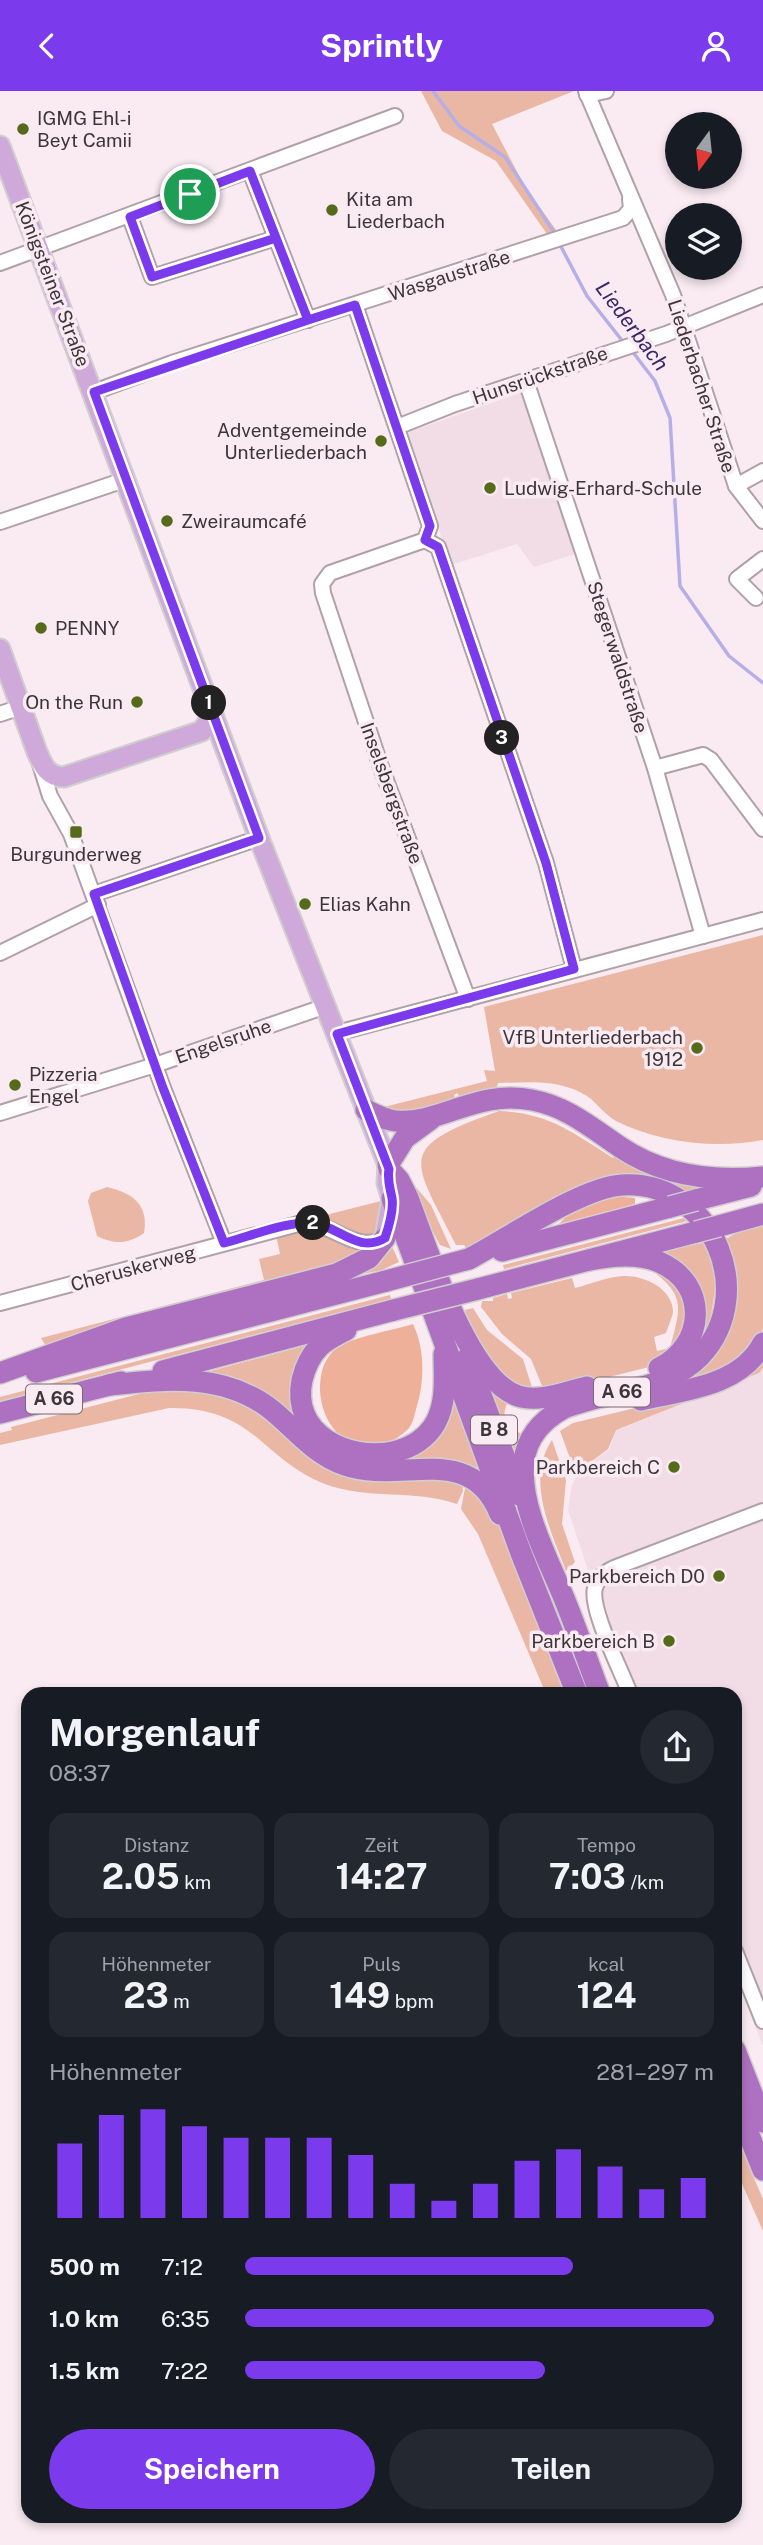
<!DOCTYPE html>
<html lang="de">
<meta charset="utf-8">
<style>
body{margin:0;font-family:"Public Sans",sans-serif;background:#242831;color:#f1f3f6;height:100vh;display:flex;flex-direction:column;font-size:26px;white-space:nowrap}
*{box-sizing:border-box;margin:0}
p{font-size:23px;color:#9ea1a6}
.icon{flex:none;width:38px;height:38px;fill:none;stroke:currentColor;stroke-width:2;stroke-linecap:round;stroke-linejoin:round}
.map{position:relative;flex:1;overflow:hidden}
.side{position:absolute;left:21px;top:1596px;width:721px;height:836px;display:flex;flex-direction:column;background:#171b24;border-radius:21px;box-shadow:0 4px 10px #0003}
.side>*{flex:none}
.needle{width:46px;rotate:195deg}
.controls{position:absolute;left:665px;top:21px;display:grid;gap:14px}
.controls a{display:grid;place-items:center;width:77px;height:77px;border-radius:50%;background:#171b24;box-shadow:0 4px 10px #0003;font-size:35px}
.pin{position:absolute;display:grid;place-items:center;width:60px;height:60px;color:#fff;margin:-30px;border:4px solid #fff;border-radius:50%;box-shadow:0 2px 7px #0007}
.km{position:absolute;width:35px;height:35px;margin:-18px;border-radius:50%;background:#222;color:#fff;font-size:19px;line-height:35px;text-align:center}
.round{display:grid;place-items:center;flex:none;width:74px;height:74px;border-radius:37px;background:#242831}
.summary{display:flex;align-items:center;justify-content:space-between;height:119px;padding:0 28px}
h1{font-size:38px;font-weight:700;line-height:52px}
.figures{display:grid;grid-template-columns:repeat(3,1fr);gap:10px;height:119px;padding:7px 28px}
.figures div{display:grid;align-content:center;border-radius:18px;background:#242831;text-align:center}
.figures b{font-size:35px;font-weight:700}
.figures small{font-size:19px;font-weight:400}
.figures p{font-size:19px}
.chart{height:196px;padding:14px 28px}
.chart p{display:flex;justify-content:space-between}
.chart svg{width:100%;height:126px;margin-top:7px;stroke:#7c3aed;stroke-width:6}
.cta{display:flex;gap:14px;margin-top:auto;padding:14px 28px}
.cta a{flex:1;height:80px;border-radius:42px;background:#7c3aed;color:#fff;font-size:28px;font-weight:700;line-height:80px;text-align:center}
.cta a+a{background:#242831;color:#f1f3f6}
ul{padding:0 28px;list-style:none;font-size:23px}
li{display:grid;grid-template-columns:112px 84px 1fr;align-items:center;height:52px}
li i{height:18px;border-radius:9px;background:#7c3aed}
header{display:flex;justify-content:space-between;align-items:center;height:91px;padding:0 28px;background:#7c3aed;color:#fff;font-size:32px;font-weight:700}
.map>svg:first-child{display:block}
.built{fill:#f2dce6}
.green{fill:#eab7a5}
.forest{fill:#eeb099}
.lines{fill:none;stroke-linecap:round;stroke-linejoin:round}
.stream{stroke:#b6aee7;stroke-width:3.5}
.minor-casing{stroke:#b0a1a8;stroke-width:18}
.major-casing{stroke:#d0cfcf;stroke-width:23}
.highway-casing{stroke:#d0cfcf;stroke-width:24}
.minor{stroke:#fff;stroke-width:14}
.major{stroke:#cea9d9;stroke-width:19}
.highway{stroke:#ae70c0;stroke-width:21}
.highway-bridge-casing{stroke:#d0cfcf;stroke-width:24;stroke-linecap:butt}
.highway-bridge{stroke:#ae70c0;stroke-width:21}
.route-casing{stroke:#fff;stroke-width:14}
.route{stroke:#7c3aed;stroke-width:9}
.poi-dot{fill:#556b1a;stroke:#faeaf2;stroke-width:2.5}
.labels{text-anchor:middle;stroke-width:7;stroke-linejoin:round;paint-order:stroke}
.shield{fill:#faeaf2;stroke:#756c70;stroke-width:2}
.shield-label{font-size:18px;font-weight:bold;fill:#3c3639}
.poi-label{font-size:19px;fill:#3c3639;stroke:#faeaf2;text-anchor:start}
.street-label{font-size:19px;fill:#3c3639;stroke:#faeaf2}
.water-label{font-size:21px;font-style:italic;fill:#382869;stroke:#faeaf2}
</style>
<header><svg class="icon" aria-label="back" viewBox="0 0 24 24"><path d="M15 5l-7 7 7 7"/></svg>Sprintly<svg class="icon" aria-label="person" viewBox="0 0 24 24"><circle cx="12" cy="8" r="4"/><path d="M4 21q1-7 8-7t8 7"/></svg></header>
<div class="map">
<svg width="763" height="2454" viewBox="0 0 763 2454">
<rect width="100%" height="100%" fill="#faeaf2"/>
<g class="built">
<polygon points="522,301 578,462 534,476 517,453 451,474 406,342"/>
<polygon points="763,1277 763,1955 735,1883 735,1603 626,1603 586,1503 589,1482 568,1419 572,1394 580,1379 609,1359 616,1339 759,1282"/>
</g>
<g class="green">
<polygon points="421,0 574,0 492,33 524,94 556,139 547,143 496,70 442,40"/>
<path d="M763,844v205c-48,9 -103,3 -147,-19 -11,-6 -19,-18 -29,-25 -26,-17 -59,-14 -89,-13l-1,4 -37,10 -3,-4 -3,2 1,4 -49,18 -22,-10 103,-26 -3,-11 11,1 -11,-64z"/>
<path d="M499,1020c49,2 73,21 114,47l2,-3 89,30 1,4 -22,5 -41,-14 -163,64 -13,4 -2,-3h-8c-44,-87 -62,-97 43,-134z"/>
<polygon points="409,1088 431,1114 451,1158 440,1154 417,1111"/>
<path d="M107,1096c25,6 42,17 37,46 -16,11 -29,12 -47,3l-9,-35 3,-8z"/>
<polygon points="381,1110 377,1132 381,1142 366,1148 310,1128"/>
<polygon points="684,1127 687,1130 504,1178 503,1174"/>
<polygon points="763,1134 763,1237 760,1247 728,1279 654,1298 718,1250 724,1149 736,1142"/>
<polygon points="304,1136 374,1156 363,1167 47,1257 41,1247 264,1189 259,1168 280,1163 276,1144"/>
<polygon points="390,1151 399,1171 382,1179 347,1186"/>
<polygon points="706,1151 717,1187 708,1242 680,1275 650,1285 700,1222 652,1163"/>
<path d="M653,1174l33,29v43l-33,29 -108,27 -14,-34 -29,-25 -21,-27 1,-6h11v-3l14,-4 1,5 4,-1 -1,-5 61,-15 3,10c16,-4 31,-11 48,-12 20,-1 50,12 50,36 -1,6 -5,15 -7,21l-12,4 3,14 13,-3c10,-39 17,-52 -19,-78z"/>
<polygon points="390,1204 391,1208 0,1310 0,1306"/>
<polygon points="473,1217 487,1239 523,1268 534,1303 508,1296 476,1247 465,1219"/>
<path d="M315,1252c-43,59 -6,120 65,116 18,-1 36,-5 49,-18 13,-12 16,-33 21,-49l35,89c-9,-5 -18,-13 -28,-16 -33,-13 -71,7 -105,-3 -24,-8 -39,-23 -57,-39 -31,-25 -59,-42 -99,-48z"/>
<polygon points="763,1262 763,1277 759,1282 616,1339 608,1358 580,1379 574,1378 560,1340 573,1332 689,1304"/>
<path d="M170,1295l49,5 191,86 52,5 1,9 -6,13c-43,-15 -90,-4 -132,-20 -64,-25 -70,-77 -156,-76l-169,37v-12l12,-3 -1,-3z"/>
<path d="M488,1295l21,14c-10,17 -3,31 16,34l-9,28z"/>
<path d="M552,1349l14,40 -4,44 13,38 -9,9c-15,-40 -41,-91 -14,-131z"/>
<polygon points="466,1392 496,1427 564,1603 546,1603 478,1443 461,1418"/>
<polygon points="735,2043 763,2108 763,2140 735,2077"/>
</g>
<g class="forest">
<polygon points="624,1102 624,1106 635,1107 635,1113 559,1133 576,1115"/>
<path d="M413,1233c11,23 12,53 5,78 -3,9 -4,23 -12,29 -39,34 -83,8 -86,-40 0,-17 3,-32 17,-43 14,-11 58,-18 76,-24z"/>
</g>
<g class="lines">
<g class="stream">
<polyline points="433,0 459,35 505,66 555,143"/>
<polyline points="558,150 587,205 624,252"/>
<polyline points="632,260 655,290 670,327 680,495 729,565 763,592"/>
</g>
<defs>
<g id="minor">
<polyline points="586,0 673,204 736,395 763,430"/>
<polyline points="587,4 606,0"/>
<polyline points="250,80 308,229"/>
<polyline points="130,126 152,186 276,147"/>
<polyline points="0,172 395,25"/>
<polyline points="355,214 430,435 425,449"/>
<polyline points="526,290 655,677 703,845"/>
<polyline points="94,301 172,272 623,127 631,118 630,108"/>
<polyline points="397,336 455,313 666,243 763,204"/>
<polyline points="736,395 763,380"/>
<polyline points="0,431 127,388"/>
<polyline points="425,449 330,482 322,493 323,502 381,676 468,908"/>
<polyline points="425,449 438,456 546,772 574,878"/>
<polyline points="756,507 737,488 763,468"/>
<polyline points="0,623 21,616"/>
<polyline points="40,673 50,705 71,743 163,997 224,1152"/>
<polyline points="655,677 703,664 711,669 763,738"/>
<polyline points="94,803 259,747"/>
<polyline points="0,862 98,814"/>
<polyline points="337,942 763,829"/>
<polyline points="0,1022 155,974 326,915"/>
<path d="M0,1212l302,-80c29,-2 54,32 83,15"/>
<path d="M630,1603c-8,-22 -41,-86 -35,-106 3,-11 13,-18 24,-22l144,-55"/>
<polyline points="735,1860 763,1930"/>
</g>
<g id="major">
<polyline points="0,55 259,747 388,1074 387,1092 392,1108 385,1147"/>
<path d="M0,558l37,103c6,14 11,25 27,25l138,-46 11,-17"/>
</g>
<g id="highway">
<path d="M366,1019c10,5 19,10 30,11 44,4 81,-32 136,-21 34,6 60,28 88,47 43,29 93,35 143,30"/>
<polyline points="388,1074 405,1047 431,1028"/>
<path d="M389,1078l10,11 9,18c19,49 59,181 110,198 21,7 48,-4 69,-9"/>
<polyline points="392,1108 521,1462 577,1603"/>
<polyline points="696,1109 751,1095"/>
<polyline points="719,1135 763,1123"/>
<polyline points="502,1160 670,1116"/>
<path d="M469,1168c40,-21 111,-71 153,-74 92,-6 141,116 72,177 -36,30 -87,29 -130,46 -20,11 -37,28 -40,53 -6,43 24,98 40,137 13,32 24,64 36,96"/>
<path d="M589,1169c23,-4 48,-7 70,2 51,22 46,84 0,106"/>
<polyline points="478,1198 696,1141"/>
<path d="M346,1239c-9,5 -20,10 -27,17 -9,9 -14,21 -17,33 -11,55 46,81 91,72 18,-4 34,-14 43,-30 11,-21 8,-46 8,-68"/>
<polyline points="467,1267 519,1404"/>
<polyline points="163,1280 394,1219"/>
<polyline points="36,1281 386,1190"/>
<polyline points="0,1282 126,1237 337,1183 369,1167 385,1147"/>
<path d="M109,1294c57,-6 116,-13 164,26 23,19 42,44 72,54 56,20 125,-25 155,49"/>
<path d="M641,1309c43,-10 100,-14 122,-57"/>
<polyline points="0,1322 121,1291"/>
<polyline points="735,1959 763,2031"/>
<polyline points="735,2009 763,2079"/>
</g>
</defs>
<use href="#minor" class="minor-casing"/>
<use href="#major" class="major-casing"/>
<use href="#highway" class="highway-casing"/>
<use href="#minor" class="minor"/>
<use href="#major" class="major"/>
<use href="#highway" class="highway"/>
<defs>
<g id="highway-bridge">
<polyline points="670,1116 696,1109"/>
<polyline points="696,1141 719,1135"/>
<polyline points="386,1190 469,1168"/>
<polyline points="394,1219 478,1198"/>
</g>
</defs>
<use href="#highway-bridge" class="highway-bridge-casing"/>
<use href="#highway-bridge" class="highway-bridge"/>
</g>
<g class="lines">
<defs>
<path id="route" d="M190,103l60,-23 58,149 -214,72 165,446 -165,56 69,194 61,155c24,-6 66,-23 90,-20 25,4 45,31 71,15 4,-12 9,-28 7,-40 -2,-11 -5,-17 -3,-29l-52,-135 237,-65 -28,-106 -108,-316 -13,-7 5,-14 -75,-221 -47,15 -32,-82 -124,39 -22,-60 60,-23"/>
</defs>
<use href="#route" class="route-casing"/>
<use href="#route" class="route"/>
</g>
<g class="poi-dot">
<circle cx="23" cy="38" r="7"/>
<circle cx="332" cy="119" r="7"/>
<circle cx="381" cy="350" r="7"/>
<circle cx="490" cy="397" r="7"/>
<circle cx="167" cy="430" r="7"/>
<circle cx="41" cy="537" r="7"/>
<circle cx="137" cy="611" r="7"/>
<rect x="69" y="734" width="14" height="14" rx="3.5"/>
<circle cx="305" cy="813" r="7"/>
<circle cx="697" cy="957" r="7"/>
<circle cx="15" cy="994" r="7"/>
<circle cx="674" cy="1376" r="7"/>
<circle cx="719" cy="1485" r="7"/>
<circle cx="669" cy="1550" r="7"/>
</g>
<g class="labels">
<g class="shield">
<rect x="594" y="1286.5" width="56" height="29" rx="5"/>
<rect x="26" y="1293.5" width="56" height="29" rx="5"/>
<rect x="471" y="1324.5" width="46" height="29" rx="5"/>
</g>
<g class="shield-label">
<text x="622" y="1307">A 66</text>
<text x="54" y="1314">A 66</text>
<text x="494" y="1345">B 8</text>
</g>
<g class="poi-label">
<text x="37" y="34">IGMG Ehl-i<tspan x="37" dy="22">Beyt Camii</tspan></text>
<text x="346" y="115">Kita am<tspan x="346" dy="22">Liederbach</tspan></text>
<text x="367" y="346" text-anchor="end">Adventgemeinde<tspan x="367" dy="22">Unterliederbach</tspan></text>
<text x="504" y="404">Ludwig-Erhard-Schule</text>
<text x="181" y="437">Zweiraumcafé</text>
<text x="55" y="544">PENNY</text>
<text x="123" y="618" text-anchor="end">On the Run</text>
<text x="76" y="770" text-anchor="middle">Burgunderweg</text>
<text x="319" y="820">Elias Kahn</text>
<text x="683" y="953" text-anchor="end">VfB Unterliederbach<tspan x="683" dy="22">1912</tspan></text>
<text x="29" y="990">Pizzeria<tspan x="29" dy="22">Engel</tspan></text>
<text x="660" y="1383" text-anchor="end">Parkbereich C</text>
<text x="705" y="1492" text-anchor="end">Parkbereich D0</text>
<text x="655" y="1557" text-anchor="end">Parkbereich B</text>
</g>
<g class="street-label">
<text transform="translate(449 184) rotate(-18)" y="7">Wasgaustraße</text>
<text transform="translate(53 193) rotate(69)" y="7">Königsteiner Straße</text>
<text transform="translate(540 284) rotate(-19)" y="7">Hunsrückstraße</text>
<text transform="translate(702 295) rotate(72)" y="7">Liederbacher Straße</text>
<text transform="translate(618 566) rotate(72)" y="7">Stegerwaldstraße</text>
<text transform="translate(392 702) rotate(70)" y="7">Inselsbergstraße</text>
<text transform="translate(223 950) rotate(-19)" y="7">Engelsruhe</text>
<text transform="translate(133 1177) rotate(-15)" y="7">Cheruskerweg</text>
</g>
<g class="water-label">
<text transform="translate(632 235) rotate(53)" y="7">Liederbach</text>
</g>
</g>
</svg>
<div class="controls">
<a><svg class="needle" viewBox="-14 -14 28 28"><path d="M0-13l5 13h-10z" fill="#e53935"/><path d="M0 13l5-13h-10z" fill="#9ea1a6"/></svg></a>
<a><svg class="icon" aria-label="layers" viewBox="0 0 24 24"><path d="M12 4l9 5-9 5-9-5zM3 14l9 5 9-5"/></svg></a>
</div>
<div class="pin" style="left:190px;top:103px;background:#1e9e55"><svg class="icon" aria-label="arrive" viewBox="0 0 24 24"><path d="M6 21V4h12l-3 4 3 4H6"/></svg></div>
<b class="km" style="left:209px;top:612px">1</b>
<b class="km" style="left:313px;top:1132px">2</b>
<b class="km" style="left:502px;top:647px">3</b>
<section class="side">
<div class="summary"><div><h1>Morgenlauf</h1><p>08:37</p></div><a class="round"><svg class="icon" aria-label="share" viewBox="0 0 24 24"><path d="M12 15V3M7 8l5-5 5 5M5 13v7h14v-7"/></svg></a></div>
<div class="figures">
<div><p>Distanz</p><b>2.05<small> km</small></b></div>
<div><p>Zeit</p><b>14:27</b></div>
<div><p>Tempo</p><b>7:03<small> /km</small></b></div>
</div>
<div class="figures">
<div><p>Höhenmeter</p><b>23<small> m</small></b></div>
<div><p>Puls</p><b>149<small> bpm</small></b></div>
<div><p>kcal</p><b>124</b></div>
</div>
<div class="chart"><p><span>Höhenmeter</span>281–297 m</p>
<svg viewBox="0 0 160 44" preserveAspectRatio="none"><path d="M5 44V18M15 44V8M25 44V6M35 44V12M45 44V16M55 44V16M65 44V16M75 44V22M85 44V32M95 44V38M105 44V32M115 44V24M125 44V20M135 44V26M145 44V34M155 44V30"/></svg>
</div>
<ul>
<li><b>500 m</b>7:12<i style="width:70%"></i></li>
<li><b>1.0 km</b>6:35<i style="width:100%"></i></li>
<li><b>1.5 km</b>7:22<i style="width:64%"></i></li>
</ul>
<div class="cta"><a>Speichern</a><a>Teilen</a></div>
</section>
</div>
